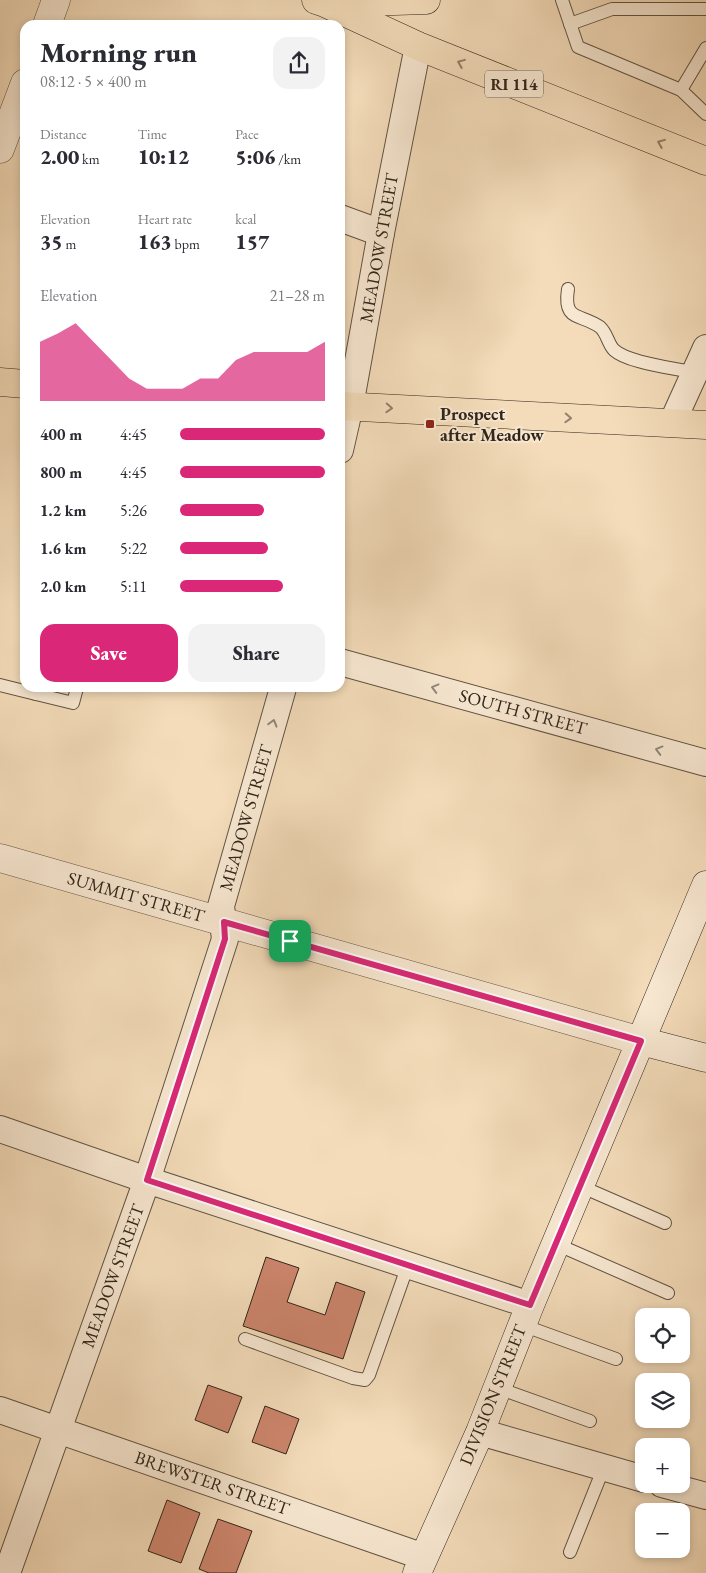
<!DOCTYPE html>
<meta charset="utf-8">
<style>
body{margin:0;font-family:"EB Garamond",serif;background:#f2f2f3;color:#2b2b33;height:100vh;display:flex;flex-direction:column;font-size:19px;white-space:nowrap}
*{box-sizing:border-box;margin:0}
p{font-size:16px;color:#7c7c81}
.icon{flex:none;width:28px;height:28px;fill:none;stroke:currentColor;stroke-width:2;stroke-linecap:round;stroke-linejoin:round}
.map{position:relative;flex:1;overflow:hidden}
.panel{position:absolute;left:20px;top:20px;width:325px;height:672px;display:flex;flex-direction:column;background:#fff;border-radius:15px;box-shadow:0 2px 8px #0003}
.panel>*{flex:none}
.fabs{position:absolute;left:635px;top:1308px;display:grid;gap:10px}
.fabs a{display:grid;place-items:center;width:55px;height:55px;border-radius:10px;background:#fff;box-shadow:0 2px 8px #0003;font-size:25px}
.pin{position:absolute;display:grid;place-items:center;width:42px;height:42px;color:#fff;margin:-21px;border-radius:10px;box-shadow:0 2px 8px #0006}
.round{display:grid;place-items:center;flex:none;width:52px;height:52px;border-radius:15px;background:#f2f2f3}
.summary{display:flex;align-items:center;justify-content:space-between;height:85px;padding:0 20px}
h1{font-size:28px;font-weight:800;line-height:38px}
.metrics{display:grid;grid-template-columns:repeat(3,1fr);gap:8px;height:85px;padding:5px 20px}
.metrics div{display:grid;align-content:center}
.metrics b{font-size:21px;font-weight:800}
.metrics small{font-size:14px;font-weight:400}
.metrics p{font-size:14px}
.chart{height:140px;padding:10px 20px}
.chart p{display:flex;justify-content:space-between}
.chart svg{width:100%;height:90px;margin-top:5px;fill:#db2777;opacity:.7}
.action{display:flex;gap:10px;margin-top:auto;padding:10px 20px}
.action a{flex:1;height:58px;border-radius:15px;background:#db2777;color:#fff;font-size:20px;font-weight:800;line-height:58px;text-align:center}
.action a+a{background:#f2f2f3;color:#2b2b33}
ul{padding:0 20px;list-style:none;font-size:16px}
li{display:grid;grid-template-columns:80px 60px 1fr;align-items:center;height:38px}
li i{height:12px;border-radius:6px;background:#db2777}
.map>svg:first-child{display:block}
.building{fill:#cd856d;stroke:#30251a}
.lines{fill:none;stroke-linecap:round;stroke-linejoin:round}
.service-casing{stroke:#615342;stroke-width:14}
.minor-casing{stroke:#615342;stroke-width:28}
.tertiary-casing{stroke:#615342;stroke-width:29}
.secondary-casing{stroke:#30251a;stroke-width:29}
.primary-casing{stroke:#30251a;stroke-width:29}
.service{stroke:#f8e8d2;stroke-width:12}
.minor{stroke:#f8e8d2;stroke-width:26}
.tertiary{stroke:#f8e8d2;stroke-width:28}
.secondary{stroke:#f8e8d2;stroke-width:28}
.primary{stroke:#f4dcba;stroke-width:28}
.oneway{stroke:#92806a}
.oneway2{stroke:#948676}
.route-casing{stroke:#fff;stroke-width:10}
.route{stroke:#db2777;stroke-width:6}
.poi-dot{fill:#8f2418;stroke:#f8e8d2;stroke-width:2}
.labels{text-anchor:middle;stroke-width:4;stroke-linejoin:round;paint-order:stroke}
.shield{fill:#f8e8d2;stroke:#6c6051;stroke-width:1}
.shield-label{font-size:16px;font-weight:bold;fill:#30251a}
.street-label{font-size:18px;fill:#30251a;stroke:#f8e8d2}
.poi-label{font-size:18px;font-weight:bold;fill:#30251a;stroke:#f8e8d2;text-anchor:start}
</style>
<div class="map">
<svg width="706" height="1573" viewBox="0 0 706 1573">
<rect width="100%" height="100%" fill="#f4dcba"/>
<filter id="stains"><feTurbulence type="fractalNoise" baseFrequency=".004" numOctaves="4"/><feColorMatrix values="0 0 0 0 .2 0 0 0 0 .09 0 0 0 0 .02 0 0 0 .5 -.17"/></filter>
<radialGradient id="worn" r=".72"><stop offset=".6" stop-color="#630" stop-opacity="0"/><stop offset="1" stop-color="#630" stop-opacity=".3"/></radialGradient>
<g class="building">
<polygon points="266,1257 299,1268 287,1302 325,1315 336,1282 365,1292 343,1359 243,1326"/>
<polygon points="208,1385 242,1397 228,1433 195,1420"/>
<polygon points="265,1406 299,1419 286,1454 252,1442"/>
<polygon points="167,1500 200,1513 181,1563 148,1551"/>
<polygon points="218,1519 252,1531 236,1573 209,1573 199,1569"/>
</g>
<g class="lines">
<defs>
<g id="service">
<polyline points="562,0 578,47 681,90 706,114"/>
<polyline points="570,24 612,9 706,9"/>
<polyline points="681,90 706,48"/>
<path d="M568,289c-5,33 12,24 32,38 7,6 8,17 14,23 14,13 61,18 81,23"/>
<polyline points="0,685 36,694 39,688"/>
<polyline points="36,694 73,703 77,688"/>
<polyline points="580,1186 665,1223"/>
<polyline points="556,1244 668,1293"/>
<polyline points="522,1325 616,1359"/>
<polyline points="245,1339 353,1378 365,1380 369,1375 408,1265"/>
<polyline points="498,1388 590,1421"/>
<polyline points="570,1552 604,1467"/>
</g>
<g id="minor">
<polyline points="340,218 381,233"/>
<polyline points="672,423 706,348"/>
<polyline points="340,450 350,406 381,233 418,46"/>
<polyline points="340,662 706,763"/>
<polyline points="0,1129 147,1180 530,1305"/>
<polyline points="0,1410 424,1557"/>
<polyline points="480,1432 644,1479"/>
<polyline points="662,1484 706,1496"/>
<polyline points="7,1573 147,1180 225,939 221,906 283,688"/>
</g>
<g id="tertiary">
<polyline points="47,25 56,0"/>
<polyline points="0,149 25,83"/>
<polyline points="0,858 641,1041"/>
</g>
<g id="secondary">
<polyline points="641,1041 706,1058"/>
<polyline points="417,1573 480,1432 530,1305 706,885"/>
</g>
<g id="primary">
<polyline points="316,0 325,3 418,46 706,161"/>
<polyline points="332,3 426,0"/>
<polyline points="0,382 25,384"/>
<polyline points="340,406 706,425"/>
</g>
</defs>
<use href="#service" class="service-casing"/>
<use href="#minor" class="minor-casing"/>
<use href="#tertiary" class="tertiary-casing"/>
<use href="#secondary" class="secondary-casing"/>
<use href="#primary" class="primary-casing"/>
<use href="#service" class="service"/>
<use href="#minor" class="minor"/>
<use href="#tertiary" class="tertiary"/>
<use href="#secondary" class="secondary"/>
<use href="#primary" class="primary"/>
</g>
<defs><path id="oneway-chevron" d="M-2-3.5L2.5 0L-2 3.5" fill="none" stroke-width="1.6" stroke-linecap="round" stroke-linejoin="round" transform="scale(1.25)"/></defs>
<g class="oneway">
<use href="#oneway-chevron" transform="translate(461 63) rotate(-158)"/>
<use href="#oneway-chevron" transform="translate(661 143) rotate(-158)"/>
<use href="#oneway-chevron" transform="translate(389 408) rotate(3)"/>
<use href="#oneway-chevron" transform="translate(568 418) rotate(3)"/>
</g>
<g class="oneway2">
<use href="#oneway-chevron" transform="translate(435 688) rotate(-165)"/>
<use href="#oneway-chevron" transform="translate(273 723) rotate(-74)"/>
<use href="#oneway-chevron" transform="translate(659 750) rotate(-165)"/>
</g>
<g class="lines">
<defs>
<polygon id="route" points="224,922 641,1041 530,1305 147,1180 225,939"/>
</defs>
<use href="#route" class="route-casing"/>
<use href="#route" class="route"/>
</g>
<rect class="poi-dot" x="425" y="419" width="10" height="10" rx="2.5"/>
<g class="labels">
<rect class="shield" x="485" y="70.5" width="58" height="27" rx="4"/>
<g class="shield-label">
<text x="514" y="90">RI 114</text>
</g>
<g class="street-label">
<text transform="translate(379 248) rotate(-80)" y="6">MEADOW STREET</text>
<text transform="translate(523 712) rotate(15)" y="6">SOUTH STREET</text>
<text transform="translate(246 818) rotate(-74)" y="6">MEADOW STREET</text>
<text transform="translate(136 897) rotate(16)" y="6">SUMMIT STREET</text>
<text transform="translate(113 1276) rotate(-70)" y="6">MEADOW STREET</text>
<text transform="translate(493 1395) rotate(-68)" y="6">DIVISION STREET</text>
<text transform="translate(212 1483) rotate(19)" y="6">BREWSTER STREET</text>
</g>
<g class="poi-label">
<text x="440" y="420">Prospect<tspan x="440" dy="21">after Meadow</tspan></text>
</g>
</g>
<rect width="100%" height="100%" filter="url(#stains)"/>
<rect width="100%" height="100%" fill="url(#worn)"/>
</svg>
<div class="fabs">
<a><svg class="icon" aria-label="locate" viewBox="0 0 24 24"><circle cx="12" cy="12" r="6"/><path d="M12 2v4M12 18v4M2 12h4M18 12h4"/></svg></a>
<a><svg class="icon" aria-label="layers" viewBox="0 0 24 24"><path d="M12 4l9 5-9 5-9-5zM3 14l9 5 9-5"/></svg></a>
<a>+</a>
<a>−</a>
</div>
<div class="pin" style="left:290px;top:941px;background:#1e9e55"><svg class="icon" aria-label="arrive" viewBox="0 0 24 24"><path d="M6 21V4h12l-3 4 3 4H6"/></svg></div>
<section class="panel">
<div class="summary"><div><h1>Morning run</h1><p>08:12 · 5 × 400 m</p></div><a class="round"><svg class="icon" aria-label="share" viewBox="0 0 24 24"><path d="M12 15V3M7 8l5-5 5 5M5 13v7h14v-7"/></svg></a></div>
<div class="metrics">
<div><p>Distance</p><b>2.00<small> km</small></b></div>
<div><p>Time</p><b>10:12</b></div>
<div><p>Pace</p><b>5:06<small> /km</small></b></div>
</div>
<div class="metrics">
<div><p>Elevation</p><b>35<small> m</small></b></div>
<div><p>Heart rate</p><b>163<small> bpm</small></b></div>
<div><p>kcal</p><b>157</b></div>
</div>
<div class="chart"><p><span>Elevation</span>21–28 m</p>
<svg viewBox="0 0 160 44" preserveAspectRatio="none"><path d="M0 44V15L10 11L20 6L30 15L40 24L50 33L60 38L70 38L80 38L90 33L100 33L110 24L120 20L130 20L140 20L150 20L160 15V44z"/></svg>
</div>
<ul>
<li><b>400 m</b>4:45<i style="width:100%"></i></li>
<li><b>800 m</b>4:45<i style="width:100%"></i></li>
<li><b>1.2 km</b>5:26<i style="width:58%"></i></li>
<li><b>1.6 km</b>5:22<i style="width:61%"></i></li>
<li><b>2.0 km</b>5:11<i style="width:71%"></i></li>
</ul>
<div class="action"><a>Save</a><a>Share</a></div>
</section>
</div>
